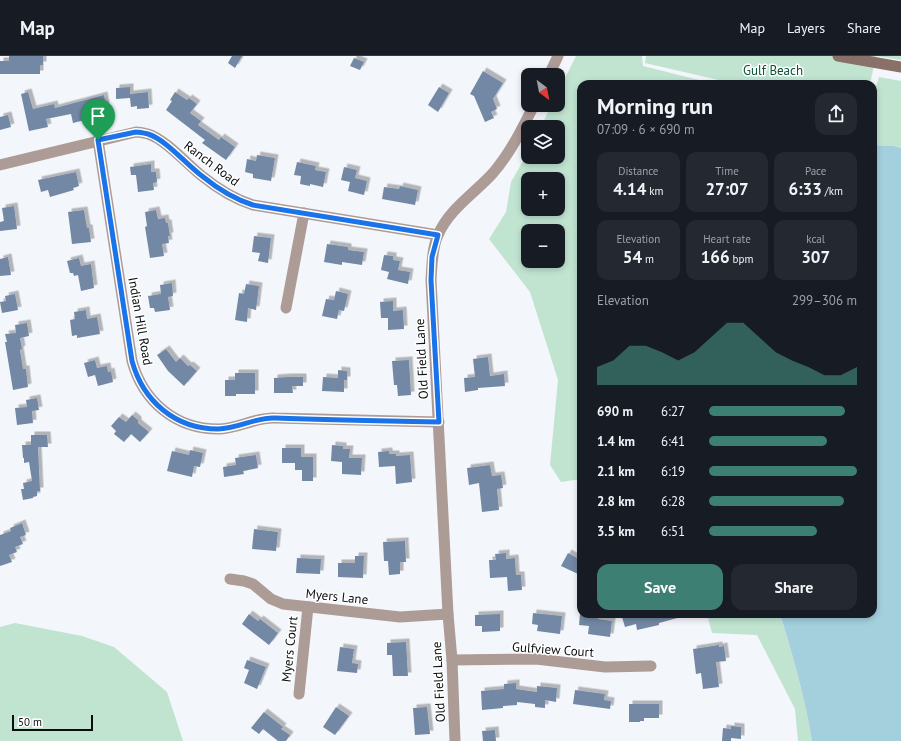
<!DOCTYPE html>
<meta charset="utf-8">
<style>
body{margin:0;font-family:"PT Sans",sans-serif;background:#242831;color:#f1f3f6;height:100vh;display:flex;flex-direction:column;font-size:15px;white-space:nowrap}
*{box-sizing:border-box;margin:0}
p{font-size:13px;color:#9ea1a6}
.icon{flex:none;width:22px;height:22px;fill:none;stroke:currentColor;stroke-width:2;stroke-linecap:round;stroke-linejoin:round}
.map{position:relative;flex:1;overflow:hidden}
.details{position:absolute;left:577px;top:24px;width:300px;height:538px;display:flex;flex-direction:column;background:#171b24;border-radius:12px;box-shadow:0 2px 6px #0003}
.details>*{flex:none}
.needle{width:26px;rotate:148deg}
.fabs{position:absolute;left:521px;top:12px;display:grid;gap:8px}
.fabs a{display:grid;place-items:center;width:44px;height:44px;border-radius:8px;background:#171b24;box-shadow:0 2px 6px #0003;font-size:20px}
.scale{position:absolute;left:12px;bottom:10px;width:81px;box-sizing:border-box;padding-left:4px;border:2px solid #0c0d0f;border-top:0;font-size:11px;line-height:14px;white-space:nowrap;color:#0c0d0f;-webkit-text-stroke:3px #fff;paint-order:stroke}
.pin{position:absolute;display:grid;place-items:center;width:34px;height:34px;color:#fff;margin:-41px -17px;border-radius:50% 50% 50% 0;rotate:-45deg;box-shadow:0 0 4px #0007}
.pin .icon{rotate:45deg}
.round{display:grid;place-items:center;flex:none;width:42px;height:42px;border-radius:12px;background:#242831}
.summary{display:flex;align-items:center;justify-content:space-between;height:68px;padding:0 20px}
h1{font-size:22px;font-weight:700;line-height:30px}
.stats{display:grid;grid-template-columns:repeat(3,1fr);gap:6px;height:68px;padding:4px 20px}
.stats div{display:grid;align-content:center;border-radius:10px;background:#242831;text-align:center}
.stats b{font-size:17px;font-weight:700}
.stats small{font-size:11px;font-weight:400}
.stats p{font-size:11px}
.chart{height:112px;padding:8px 20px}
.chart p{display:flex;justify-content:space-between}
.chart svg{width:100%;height:72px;margin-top:4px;fill:#3d7f72;opacity:.7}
.button{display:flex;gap:8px;margin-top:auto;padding:8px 20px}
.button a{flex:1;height:46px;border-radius:12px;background:#3d7f72;color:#fff;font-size:16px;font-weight:700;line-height:46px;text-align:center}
.button a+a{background:#242831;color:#f1f3f6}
ul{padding:0 20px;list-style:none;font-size:13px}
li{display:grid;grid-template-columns:64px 48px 1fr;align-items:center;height:30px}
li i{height:10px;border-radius:5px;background:#3d7f72}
header{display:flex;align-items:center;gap:24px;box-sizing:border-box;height:56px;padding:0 20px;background:#171b24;border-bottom:1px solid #363941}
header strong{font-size:19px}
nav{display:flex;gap:22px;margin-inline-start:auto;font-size:14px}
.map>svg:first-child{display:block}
.green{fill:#c1e4d1;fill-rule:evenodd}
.water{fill:#a3d0dc}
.building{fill:#7388a5;filter:url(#shadow)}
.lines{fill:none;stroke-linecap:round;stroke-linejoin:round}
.minor{stroke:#ad9b96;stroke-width:11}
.tertiary{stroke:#ad9b96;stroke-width:11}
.secondary{stroke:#897068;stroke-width:11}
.route-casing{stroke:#fff;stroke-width:8}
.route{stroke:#1a73e8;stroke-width:5}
.labels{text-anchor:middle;stroke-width:3;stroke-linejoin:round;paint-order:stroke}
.park-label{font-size:13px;fill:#0b5137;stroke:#fff}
.street-label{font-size:13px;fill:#0c0d0f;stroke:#fff}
</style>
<header>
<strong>Map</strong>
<nav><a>Map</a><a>Layers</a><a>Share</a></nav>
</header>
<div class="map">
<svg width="901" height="685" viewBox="0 0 901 685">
<defs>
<filter id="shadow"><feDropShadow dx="3.5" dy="-3.5" stdDeviation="0" flood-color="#0004"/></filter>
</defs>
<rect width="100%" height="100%" fill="#f3f6fb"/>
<g class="green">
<path d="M576,0h66l1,10 72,18h-134v395l-20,3 -11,-17 8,-85 -28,-88 -41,-53 17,-27 5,-30 17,-30v5h30v-30h-17l10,-22h7v-13zM528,123h30v30h-30zM528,175h30v30h-30z"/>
<polygon points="646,0 901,0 901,4 876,0 870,28 736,28 645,7"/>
<polygon points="879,21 901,25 901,92 894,90 873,89 873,40"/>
<path d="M707,558h73c13,42 25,84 32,127h-14l-3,-32 -38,-74 -45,-2z"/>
<polygon points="15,567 82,580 114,591 167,636 183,685 0,685 0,571"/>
</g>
<path class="water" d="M873,89l21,1 7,2v593h-89c-7,-43 -19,-85 -32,-127h93z"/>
<g class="building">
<polygon points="9,0 43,0 43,9 40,9 40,18 0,18 0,5 9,5"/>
<polygon points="232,0 242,0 235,12 228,7"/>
<polygon points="354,2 364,6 360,14 350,10"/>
<polygon points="483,15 503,27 493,43 497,53 491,56 494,62 485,66 474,40 470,38"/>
<polygon points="130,31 130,38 148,36 149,52 137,53 137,50 131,51 130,42 116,43 116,32"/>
<polygon points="439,31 449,37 438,56 428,49"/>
<polygon points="28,36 33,53 54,48 55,52 104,39 106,50 95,53 97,61 73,67 71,58 46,63 48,71 29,75 21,38"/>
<polygon points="175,36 187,44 189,42 197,48 190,57 201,65 198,69 219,84 221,81 235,91 226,104 202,87 205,84 166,54 172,45 170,44"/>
<polygon points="8,59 11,71 0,74 0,61"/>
<polygon points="257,99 275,102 271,125 253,122 253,118 245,116 247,103 256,105"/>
<polygon points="297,106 316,110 315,114 326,116 323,131 310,128 310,130 300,128 301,120 294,119"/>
<polygon points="151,108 151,116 156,116 157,126 153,127 154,134 138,136 136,119 131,119 130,111"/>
<polygon points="344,111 357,114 355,122 367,125 364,139 348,135 350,126 341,124"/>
<polygon points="76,116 79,130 73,132 74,134 50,141 48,134 41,136 38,124"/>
<polygon points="400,130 418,134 415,149 382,143 384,131 399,133"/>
<polygon points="14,150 17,173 0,175 0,166 4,165 2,152"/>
<polygon points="84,154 87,172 89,172 91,186 72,188 68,156"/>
<polygon points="156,154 158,163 165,162 166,167 168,167 170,180 168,180 169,187 162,188 164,200 150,202 145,171 147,170 145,156"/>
<polygon points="254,180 271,182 268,207 258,205 260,197 252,196"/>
<polygon points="327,188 348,191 348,194 364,196 362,209 342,206 342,209 324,206"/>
<polygon points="384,199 393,200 393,204 400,205 398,214 410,216 408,228 387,223 389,216 381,214"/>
<polygon points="8,201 11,219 0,220 0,203"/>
<polygon points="79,202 81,210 91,208 94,232 81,235 78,219 74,220 73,217 70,217 67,205"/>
<polygon points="172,227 173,240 168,241 170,254 155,256 154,252 150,252 148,240 161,238 160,229"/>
<polygon points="246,228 259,230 256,254 248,252 247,266 235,264 239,237 244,238"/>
<polygon points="336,235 348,238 344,255 339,254 337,263 322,260 326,243 334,244"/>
<polygon points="15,238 18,254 2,257 0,246 6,245 5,240"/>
<polygon points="393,245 393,255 403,254 404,273 388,274 388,262 381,262 380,246"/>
<polygon points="86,254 87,263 97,261 100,278 77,282 77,279 72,280 70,264 75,263 74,256"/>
<polygon points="27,267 29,280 20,282 22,293 20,294 23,313 26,313 28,331 13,334 5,286 7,286 5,278 16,277 15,269"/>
<polygon points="166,293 176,306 180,302 188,310 190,309 197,315 184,330 168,315 157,299"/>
<polygon points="488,301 490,320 504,318 505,330 478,332 478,334 465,336 464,322 475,321 473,303"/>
<polygon points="95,304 97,312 107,310 108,316 111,315 113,326 98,330 95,319 88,321 84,307"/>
<polygon points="409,304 411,339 398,340 397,329 394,329 392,305"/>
<polygon points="338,314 347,315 347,324 344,324 344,336 322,335 323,321 338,322"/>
<polygon points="235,317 255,317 255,338 236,338 236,340 225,340 225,324 235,324"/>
<polygon points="288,321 303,321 303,330 292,330 293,337 274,337 274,322"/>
<polygon points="37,342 39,354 32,355 33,367 17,369 15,352 27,351 26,344"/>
<polygon points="132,359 138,364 138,367 149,376 140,386 131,378 124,386 114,378 116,375 111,370 119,361 126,366"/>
<polygon points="31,379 47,379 48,391 38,391 40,435 37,435 37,440 33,441 33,442 23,444 21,433 24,433 23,427 32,425 29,406 24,407 24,402 23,402 22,389 31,389"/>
<polygon points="332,389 343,390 343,393 350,393 349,402 362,402 361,419 342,418 342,406 331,405"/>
<polygon points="282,392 301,392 301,401 313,401 313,425 302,425 302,414 295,414 295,407 282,407"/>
<polygon points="190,394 203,397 200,411 194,410 192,421 167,415 172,395 189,399"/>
<polygon points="389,395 389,398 396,398 396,400 410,399 412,426 396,428 395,410 379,411 378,396"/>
<polygon points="256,399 258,412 243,415 244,418 224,421 223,411 236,409 235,402"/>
<polygon points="490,409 492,420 501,419 503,432 497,433 499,454 482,456 479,427 469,429 467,412"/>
<polygon points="22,467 26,479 20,481 23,488 15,491 17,496 9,499 12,506 0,510 0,479 11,475 10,472"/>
<polygon points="254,473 278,476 276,495 252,493"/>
<polygon points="405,485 406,506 400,506 400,518 389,519 388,505 384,505 383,486"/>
<polygon points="506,497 506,503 515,502 516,519 521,519 522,534 508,535 507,521 490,522 489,504 496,504 495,498"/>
<polygon points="568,497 581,504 581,512 578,518 561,510"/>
<polygon points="355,500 364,500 363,522 338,521 338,507 355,507"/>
<polygon points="297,502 321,503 320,518 296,517"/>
<polygon points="533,557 562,560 560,578 537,575 538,569 532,568"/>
<polygon points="249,558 258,565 260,563 278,577 269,589 242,568"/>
<polygon points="500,558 500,575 482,576 482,570 475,570 475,559"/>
<polygon points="580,558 599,558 598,563 612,565 610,581 588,578 589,570 579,569"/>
<polygon points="621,558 681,558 681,561 659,567 659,569 637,574 636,568 625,571"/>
<polygon points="406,586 408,620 393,620 392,599 387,599 387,587"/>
<polygon points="719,589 719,591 724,590 726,605 716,606 719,631 703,633 701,617 696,618 693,593"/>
<polygon points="340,591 354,593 352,607 358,608 357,617 337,615"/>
<polygon points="247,604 266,611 257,633 244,627 249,614 244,612"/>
<polygon points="516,627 516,633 537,636 537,630 557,632 556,646 545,644 545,652 535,651 535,648 517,646 517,649 503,650 503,652 482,654 481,635 504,633 504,628"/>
<polygon points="575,634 605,638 604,644 611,645 610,653 573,648"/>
<polygon points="629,648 659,648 659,662 644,662 644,665 640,665 640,666 629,666"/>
<polygon points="336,651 349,660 335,679 323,671"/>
<polygon points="427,651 430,678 415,679 413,652"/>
<polygon points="264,656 283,671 281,673 290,679 286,685 278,685 263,673 259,678 251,672"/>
<polygon points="731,670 741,671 741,683 731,682 731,685 722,685 723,672 731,673"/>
<polygon points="495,674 496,685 483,685 482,675"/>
</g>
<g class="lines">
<g class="minor">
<path d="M98,84l34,221c11,40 43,68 86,68 20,0 37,-12 57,-11 55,1 109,3 164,4"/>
<path d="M0,109l136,-33c4,0 8,1 12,2 17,5 40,31 54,42 16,13 32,23 51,29l185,30"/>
<polyline points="286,252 304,157"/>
<polyline points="230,523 244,525 253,528 271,543 283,548 400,561 448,558"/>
<polyline points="452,604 536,603 605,611 651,610"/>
<polyline points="299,638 308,551"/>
</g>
<g class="tertiary">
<polyline points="549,19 558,0"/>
<path d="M455,685l-3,-81 -4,-46 -17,-334c1,-15 1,-32 7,-45 11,-26 37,-42 55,-62 18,-21 29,-44 41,-68"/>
</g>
<polyline class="secondary" points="838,0 901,11"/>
</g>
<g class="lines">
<defs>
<path id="route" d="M136,76c4,0 8,1 12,2 17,5 39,31 54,42 16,13 32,23 51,29l185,30 -6,22 -1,23 8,142c-55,-1 -109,-2 -164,-4 -20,-1 -37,11 -57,11 -43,0 -75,-28 -86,-68l-34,-221z"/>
</defs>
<use href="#route" class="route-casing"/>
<use href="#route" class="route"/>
</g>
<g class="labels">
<g class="park-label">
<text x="773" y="19">Gulf Beach</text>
</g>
<g class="street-label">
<text transform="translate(212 107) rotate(37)" y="5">Ranch Road</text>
<text transform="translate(141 265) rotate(80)" y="5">Indian Hill Road</text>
<text transform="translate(421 303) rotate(-93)" y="5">Old Field Lane</text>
<text transform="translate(337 540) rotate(6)" y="5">Myers Lane</text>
<text transform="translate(289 593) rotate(-84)" y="5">Myers Court</text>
<text transform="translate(553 593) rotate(4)" y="5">Gulfview Court</text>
<text transform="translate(438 626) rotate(-93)" y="5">Old Field Lane</text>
</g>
</g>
</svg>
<div class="fabs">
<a><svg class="needle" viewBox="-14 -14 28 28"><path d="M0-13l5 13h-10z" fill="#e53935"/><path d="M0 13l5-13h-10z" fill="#9ea1a6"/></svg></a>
<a><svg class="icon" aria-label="layers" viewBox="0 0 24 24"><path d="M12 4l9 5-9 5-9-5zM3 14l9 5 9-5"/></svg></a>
<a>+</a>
<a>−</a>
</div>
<div class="scale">50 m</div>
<div class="pin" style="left:98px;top:84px;background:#1e9e55"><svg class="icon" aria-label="arrive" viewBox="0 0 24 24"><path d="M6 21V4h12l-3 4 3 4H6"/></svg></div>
<section class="details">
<div class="summary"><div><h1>Morning run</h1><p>07:09 · 6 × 690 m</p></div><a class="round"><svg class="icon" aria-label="share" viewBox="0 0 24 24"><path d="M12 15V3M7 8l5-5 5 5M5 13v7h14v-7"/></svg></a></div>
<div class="stats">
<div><p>Distance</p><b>4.14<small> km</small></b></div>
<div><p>Time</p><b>27:07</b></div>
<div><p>Pace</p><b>6:33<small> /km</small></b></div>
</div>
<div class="stats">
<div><p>Elevation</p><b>54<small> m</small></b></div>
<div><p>Heart rate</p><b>166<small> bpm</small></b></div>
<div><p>kcal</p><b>307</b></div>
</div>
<div class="chart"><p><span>Elevation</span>299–306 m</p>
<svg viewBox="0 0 160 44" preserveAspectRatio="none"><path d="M0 44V33L10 29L20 20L30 20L40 24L50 29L60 24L70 15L80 6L90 6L100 15L110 24L120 29L130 33L140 38L150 38L160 33V44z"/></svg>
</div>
<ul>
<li><b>690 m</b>6:27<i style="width:92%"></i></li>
<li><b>1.4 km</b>6:41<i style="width:80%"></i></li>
<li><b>2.1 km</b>6:19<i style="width:100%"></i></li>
<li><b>2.8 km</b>6:28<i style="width:91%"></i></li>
<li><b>3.5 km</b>6:51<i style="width:73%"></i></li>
</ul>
<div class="button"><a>Save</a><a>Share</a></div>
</section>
</div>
